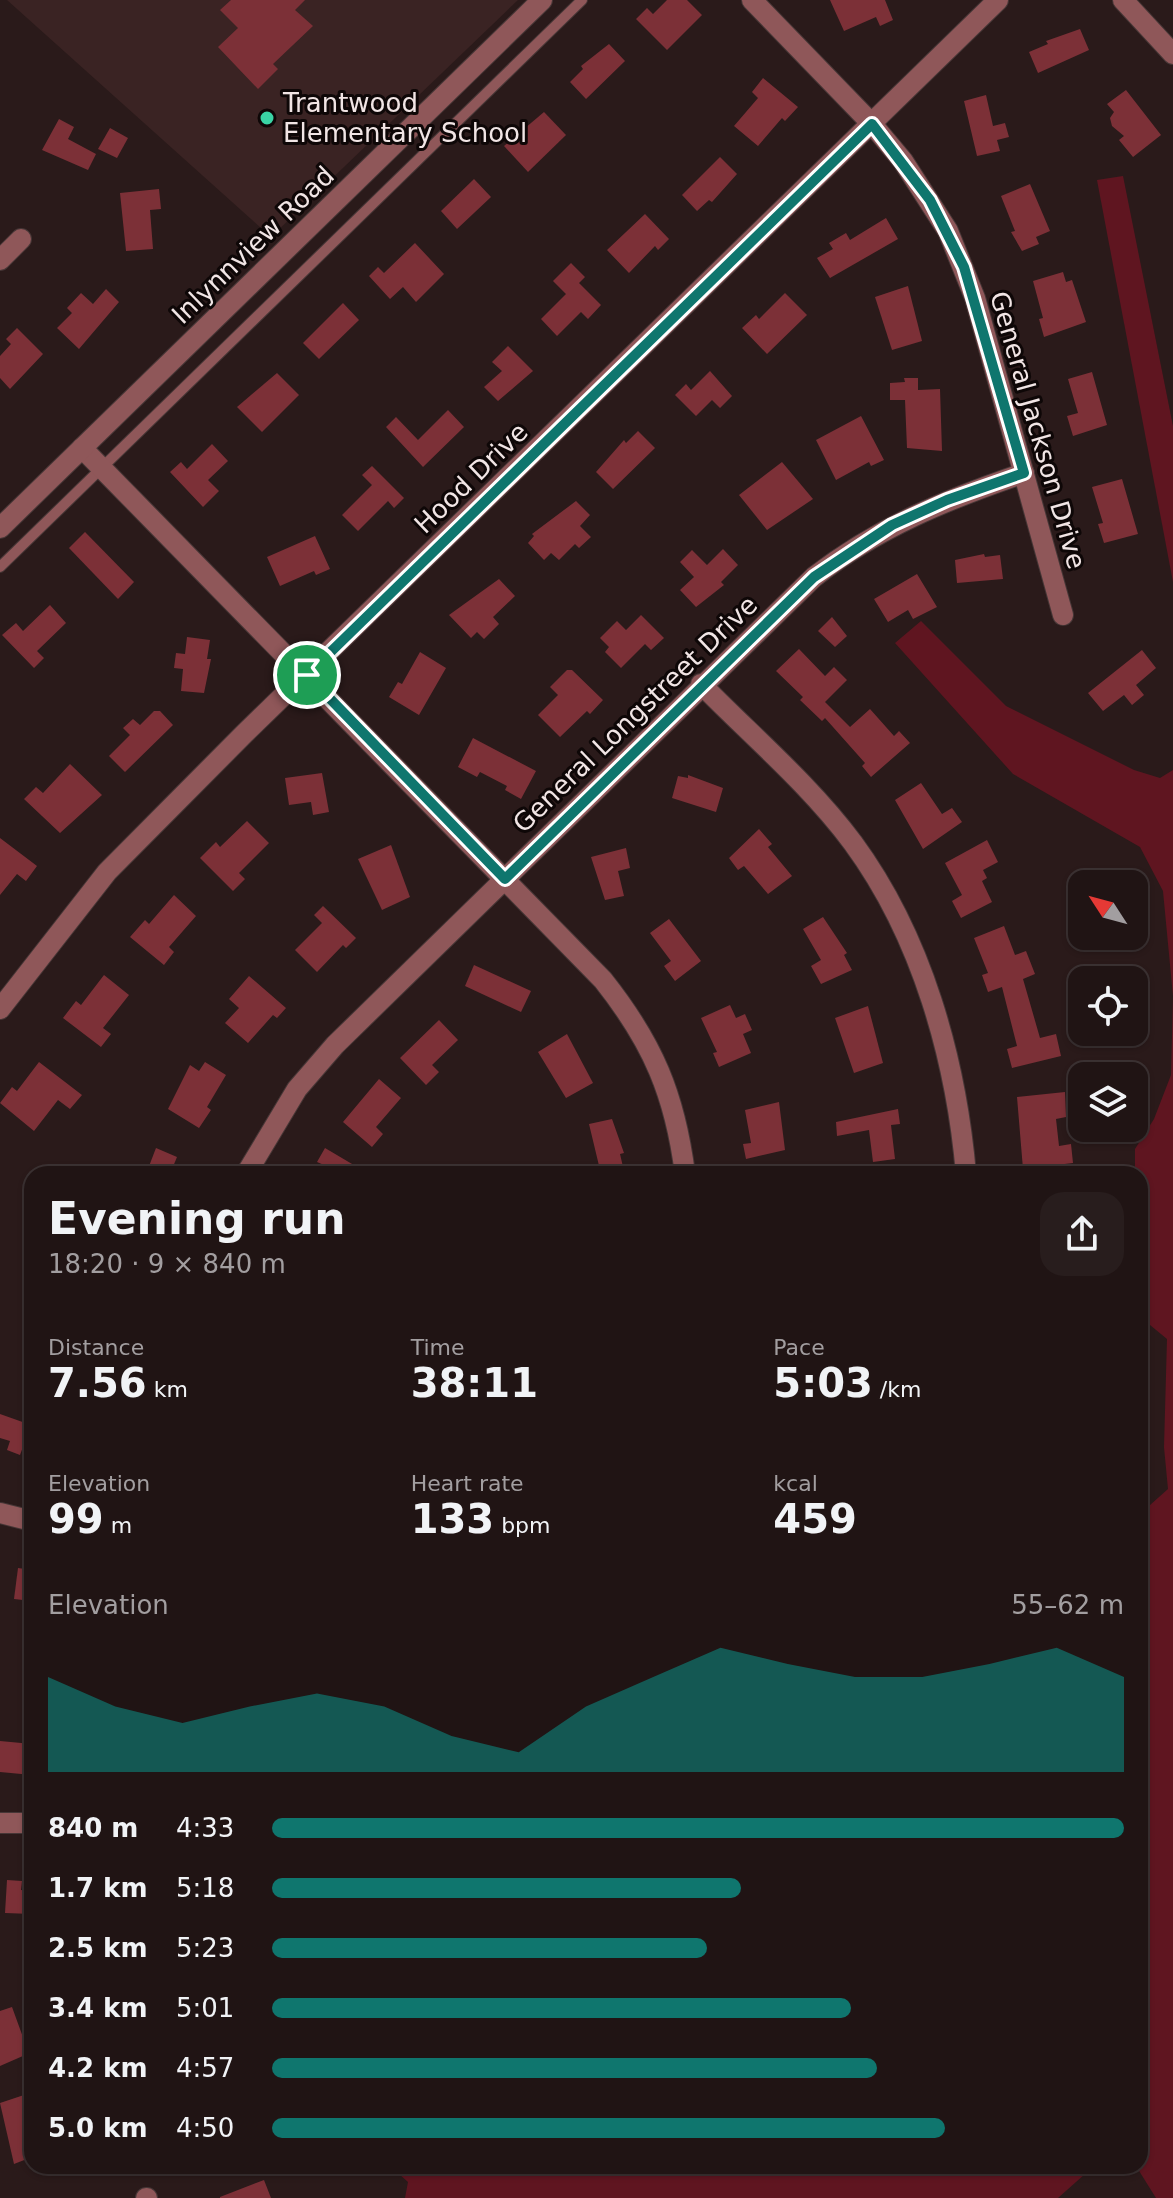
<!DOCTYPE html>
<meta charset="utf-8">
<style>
body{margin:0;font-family:"DejaVu Sans",sans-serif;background:#281d1d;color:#f1f3f6;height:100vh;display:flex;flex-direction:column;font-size:30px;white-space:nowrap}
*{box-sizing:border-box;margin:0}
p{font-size:26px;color:#a29ea0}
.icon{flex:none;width:44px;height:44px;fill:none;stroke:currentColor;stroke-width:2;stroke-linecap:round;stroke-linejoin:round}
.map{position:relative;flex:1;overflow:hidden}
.sheet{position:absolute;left:24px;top:1166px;width:1124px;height:1008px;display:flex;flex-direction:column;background:#201414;border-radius:24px;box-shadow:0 2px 6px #0004,0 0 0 2px #3d3334}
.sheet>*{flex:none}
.needle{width:52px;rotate:306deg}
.controls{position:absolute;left:1068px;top:870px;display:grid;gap:16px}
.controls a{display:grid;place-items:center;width:80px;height:80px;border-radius:16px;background:#201414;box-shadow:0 2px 6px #0004,0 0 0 2px #3d3334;font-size:40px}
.pin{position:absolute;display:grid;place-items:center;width:68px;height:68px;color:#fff;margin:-34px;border:4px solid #fff;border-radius:50%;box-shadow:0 2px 8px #0007}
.round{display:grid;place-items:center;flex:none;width:84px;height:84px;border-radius:24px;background:#281d1d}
.overview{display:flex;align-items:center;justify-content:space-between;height:136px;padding:0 24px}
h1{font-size:44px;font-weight:600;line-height:60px}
.metrics{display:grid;grid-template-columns:repeat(3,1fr);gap:12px;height:136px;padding:8px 24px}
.metrics div{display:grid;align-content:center}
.metrics b{font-size:40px;font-weight:600}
.metrics small{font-size:22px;font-weight:400}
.metrics p{font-size:22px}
.chart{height:224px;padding:16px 24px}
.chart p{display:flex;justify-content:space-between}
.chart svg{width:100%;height:144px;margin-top:8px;fill:#0f766e;opacity:.7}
ul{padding:0 24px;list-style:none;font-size:26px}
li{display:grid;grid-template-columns:128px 96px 1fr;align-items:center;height:60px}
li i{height:20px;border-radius:10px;background:#0f766e}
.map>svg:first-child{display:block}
.built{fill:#3a2323}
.water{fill:#5f1520}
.building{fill:#7c3037}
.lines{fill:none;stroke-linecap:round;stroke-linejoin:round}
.lane-casing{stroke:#463636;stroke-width:12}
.street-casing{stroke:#463636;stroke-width:22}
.lane{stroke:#8f5759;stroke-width:10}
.street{stroke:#8f5759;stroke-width:20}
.route-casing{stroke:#fff;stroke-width:16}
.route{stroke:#0f766e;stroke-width:10}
.poi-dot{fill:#3ad4a5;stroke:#0e0707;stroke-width:3}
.labels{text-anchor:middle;stroke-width:6;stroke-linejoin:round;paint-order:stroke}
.poi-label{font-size:26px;fill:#f1e5e5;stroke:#0e0707;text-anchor:start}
.street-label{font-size:26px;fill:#f1e5e5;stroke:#0e0707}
</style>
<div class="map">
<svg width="1173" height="2198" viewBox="0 0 1173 2198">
<rect width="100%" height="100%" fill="#2a1a1a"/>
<polygon class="built" points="7,0 518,0 271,237"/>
<g class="water">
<polygon points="1123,176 1173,426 1173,582 1097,180"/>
<polygon points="921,621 1006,706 1134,770 1160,778 1173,770 1173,2198 1156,2198 1136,2166 1140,2166 1140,1514 1168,1489 1164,1447 1167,1339 1150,1325 1140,1325 1140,1174 1135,1174 1135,1149 1154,1119 1171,1075 1173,996 1163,891 1140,847 1013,774 895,643"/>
<polygon points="390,2166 614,2169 637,2166 1094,2166 1058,2198 405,2198 408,2182"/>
</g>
<g class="building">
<polygon points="231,0 305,0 295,10 313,26 273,64 278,69 258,89 218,47 238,28 220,10"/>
<polygon points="667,0 687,0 702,15 667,50 636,19 647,8 653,14"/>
<polygon points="830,0 885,0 893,20 880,26 876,17 844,31"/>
<polygon points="1080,29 1089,50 1038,73 1029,52 1048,44 1046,41"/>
<polygon points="609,44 625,61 586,99 570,82 583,69 581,66"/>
<polygon points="763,78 798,107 785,121 782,118 758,146 734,126 758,98 752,92"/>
<polygon points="1126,90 1161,135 1133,157 1119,140 1124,136 1112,126 1110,118 1114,112 1107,104"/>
<polygon points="986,95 993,126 1005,123 1009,137 997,140 1000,151 977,156 964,101"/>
<polygon points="544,112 566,135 528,172 504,146"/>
<polygon points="59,119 74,127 68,139 96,154 88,170 42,150"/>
<polygon points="110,128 128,138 117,158 98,149"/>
<polygon points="720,157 737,174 712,202 709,200 697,211 682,195"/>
<polygon points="474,179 491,197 457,229 441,211"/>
<polygon points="1030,184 1050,231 1036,237 1039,244 1022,251 1011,232 1015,231 1001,196"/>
<polygon points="159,189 161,209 150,210 153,249 126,251 120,193"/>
<polygon points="645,214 669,239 658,250 655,246 629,273 607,250"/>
<polygon points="886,218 898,239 830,278 817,258 833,249 829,243 846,233 850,240"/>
<polygon points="415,243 444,274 416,302 403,287 390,299 369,276 378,267 384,273"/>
<polygon points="571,263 585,277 579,283 601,305 588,319 581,312 557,336 541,319 566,294 553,281"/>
<polygon points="1063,272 1066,282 1072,280 1086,322 1044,337 1039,319 1043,318 1033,281"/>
<polygon points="908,286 922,341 892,350 875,297"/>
<polygon points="106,289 119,302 79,349 57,328 72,313 67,308 81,293 93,304"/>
<polygon points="785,293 807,315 767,354 742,328 756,315 759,319"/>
<polygon points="343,303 359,320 319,359 303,343"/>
<polygon points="17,328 43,354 10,389 0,378 0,356 11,344 6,339"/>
<polygon points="508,346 533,371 498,401 484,387 502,371 492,362"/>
<polygon points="710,371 732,396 720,408 712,400 696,416 675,395 686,384 691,390"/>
<polygon points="1092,372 1107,425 1073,436 1067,416 1078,413 1068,379"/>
<polygon points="277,373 299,395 262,432 237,407"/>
<polygon points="904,378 918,378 918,390 940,389 942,451 907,448 905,400 890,400 890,383 905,382"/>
<polygon points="448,410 464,427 423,467 386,427 396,417 418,440"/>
<polygon points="861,416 884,460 871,466 869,462 836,480 816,440"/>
<polygon points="638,431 655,448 613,489 596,472 624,440 626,443"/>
<polygon points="212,444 228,461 208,480 219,491 203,507 170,472 181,462 187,469"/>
<polygon points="782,462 813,499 767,530 739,495"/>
<polygon points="372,466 404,498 394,508 388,501 358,531 342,515 372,485 362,475"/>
<polygon points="1122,479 1138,534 1104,543 1098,524 1103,523 1092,487"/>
<polygon points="576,501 590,515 580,526 591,537 579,548 575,544 559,560 551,553 544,560 528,543 534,536 532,534"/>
<polygon points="85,532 134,582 118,599 69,548"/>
<polygon points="315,536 330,569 316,575 314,571 280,586 267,557"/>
<polygon points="723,549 738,565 721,582 724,585 696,607 680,590 694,577 680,562 692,550 707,565"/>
<polygon points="984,554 985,557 1000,555 1003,579 957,583 955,560"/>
<polygon points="917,574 937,607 913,619 908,610 888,622 874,599"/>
<polygon points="499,579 515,596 493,617 499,624 484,639 477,632 471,638 449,615"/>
<polygon points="50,605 66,623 37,651 44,658 34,668 2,635 16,623 23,631"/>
<polygon points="641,615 664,638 651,650 645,644 621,668 605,652 609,647 600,638 617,621 626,630"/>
<polygon points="832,617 847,636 835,647 818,631"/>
<polygon points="187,637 210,640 207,659 211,659 204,693 181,691 183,669 174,668 176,653 185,654"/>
<polygon points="799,649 825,676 834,667 847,680 825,702 850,727 870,709 894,736 899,731 910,743 871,777 862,766 865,763 825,718 822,721 800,700 803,697 776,671"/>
<polygon points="1142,650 1156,668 1136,685 1144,695 1132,705 1124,695 1103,711 1088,693"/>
<polygon points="420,652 446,668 419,715 389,697 398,682 402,684"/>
<polygon points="567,670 572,670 603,700 590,714 587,711 560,737 538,715 558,695 550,687"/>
<polygon points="154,711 160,711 173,725 125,772 109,756 130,735 123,728 133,719 140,725"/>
<polygon points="473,738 536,771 521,799 505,790 507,786 480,772 477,777 458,767"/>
<polygon points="70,764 102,795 60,833 24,799 36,787 43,793"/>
<polygon points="322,773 329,812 313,815 311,802 289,805 285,778"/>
<polygon points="688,775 723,788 716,812 672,798 678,776 688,778"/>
<polygon points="921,783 942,814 952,808 962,822 923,849 895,800"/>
<polygon points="247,821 269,843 239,873 245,879 233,891 200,858 216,842 220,847"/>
<polygon points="759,829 772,844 768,847 792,876 768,894 744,866 738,870 729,858"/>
<polygon points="0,838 37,866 26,881 17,874 0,895"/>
<polygon points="987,840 998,862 983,870 987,878 982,881 992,902 961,918 952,901 962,895 945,863"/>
<polygon points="391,845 410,897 382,910 358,859"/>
<polygon points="626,848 630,868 618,871 624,896 605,900 591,857"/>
<polygon points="174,895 196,916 169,947 174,952 164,965 130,937 145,920 149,924"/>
<polygon points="323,906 356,938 346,948 343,945 317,972 295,950 322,923 314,915"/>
<polygon points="823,917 847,953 844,955 852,970 821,984 811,966 821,960 803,929"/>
<polygon points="669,919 701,961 675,981 664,966 671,961 650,933"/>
<polygon points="1004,926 1015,955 1026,951 1035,974 1023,979 1040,1038 1056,1034 1061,1056 1012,1068 1007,1049 1017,1046 1002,987 988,992 982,975 988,973 974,938"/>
<polygon points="474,965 531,991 521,1012 465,986"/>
<polygon points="104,975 129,995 103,1028 111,1034 101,1047 63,1018 76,1001 81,1005"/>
<polygon points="249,976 286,1008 277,1018 273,1015 248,1043 225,1023 239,1008 229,999"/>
<polygon points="730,1005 736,1018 745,1014 752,1030 743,1034 751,1053 719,1067 713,1053 717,1052 701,1018"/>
<polygon points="868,1006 883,1063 854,1073 835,1018"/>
<polygon points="439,1020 458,1040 432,1065 439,1072 426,1085 400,1058"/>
<polygon points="567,1034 593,1083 566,1098 538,1052"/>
<polygon points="39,1062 82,1095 70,1109 58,1100 34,1131 0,1103 12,1087 17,1091"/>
<polygon points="205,1062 226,1075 207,1107 211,1110 199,1128 168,1109 190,1065 199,1071"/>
<polygon points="379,1079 401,1098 376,1127 383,1134 372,1147 343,1122"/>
<polygon points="1065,1092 1066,1117 1056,1119 1059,1146 1071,1144 1073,1163 1023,1169 1017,1097"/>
<polygon points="779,1102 785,1150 746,1159 743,1144 751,1143 745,1110"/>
<polygon points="898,1109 900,1124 891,1125 895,1159 873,1162 869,1130 837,1136 836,1122"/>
<polygon points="612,1119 624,1153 620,1154 624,1171 601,1174 589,1124"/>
<polygon points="156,1148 177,1157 170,1174 146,1174"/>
<polygon points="325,1148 369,1174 319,1174 324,1165 317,1162"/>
<polygon points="0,1414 31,1425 20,1455 7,1450 10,1441 0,1438"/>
<polygon points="18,1568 32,1570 32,1601 14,1599"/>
<polygon points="0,1741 32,1744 32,1775 0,1772"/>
<polygon points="7,1880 22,1881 21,1890 32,1891 32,1914 5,1913"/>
<polygon points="12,2007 24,2040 32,2037 32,2052 0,2066 0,2011"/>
<polygon points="27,2094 32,2109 32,2157 14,2164 0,2103"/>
<polygon points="264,2180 271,2198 220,2198 220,2197"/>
</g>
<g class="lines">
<defs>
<polyline id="lane" points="0,567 582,0"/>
<g id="street">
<polyline points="752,0 872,124 903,161 948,231 975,298 1063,615"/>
<polyline points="1123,0 1173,54"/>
<polyline points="0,260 21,239"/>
<path d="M82,448l521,532c50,63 72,115 82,194"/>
<polyline points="0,528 542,0"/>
<path d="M701,684c51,52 109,101 152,159 69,94 103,216 113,331"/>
<polyline points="0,1009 107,872 244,734 998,0"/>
<path d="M246,1174l51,-85 38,-44 479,-468c64,-50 134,-78 210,-104"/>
<polyline points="0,1513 32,1521"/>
<polyline points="0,1823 32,1823"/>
<polyline points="146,2198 147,2198"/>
</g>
</defs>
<use href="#lane" class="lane-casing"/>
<use href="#street" class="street-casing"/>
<use href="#lane" class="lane"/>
<use href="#street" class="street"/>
</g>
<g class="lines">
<defs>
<polygon id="route" points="872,124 930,200 964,267 1024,473 947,500 892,525 814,577 505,879 307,675"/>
</defs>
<use href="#route" class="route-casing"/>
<use href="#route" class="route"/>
</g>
<circle class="poi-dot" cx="267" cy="118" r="8"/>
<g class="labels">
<g class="poi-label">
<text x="283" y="112">Trantwood<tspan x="283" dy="30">Elementary School</tspan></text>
</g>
<g class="street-label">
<text transform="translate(253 245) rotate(-44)" y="9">Inlynnview Road</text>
<text transform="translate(1038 430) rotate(74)" y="9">General Jackson Drive</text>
<text transform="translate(471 478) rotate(-44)" y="9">Hood Drive</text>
<text transform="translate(635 714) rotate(-44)" y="9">General Longstreet Drive</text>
</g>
</g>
</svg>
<div class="controls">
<a><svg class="needle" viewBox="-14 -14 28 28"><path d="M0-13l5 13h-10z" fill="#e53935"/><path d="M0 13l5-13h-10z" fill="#a29ea0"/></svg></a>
<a><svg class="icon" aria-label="locate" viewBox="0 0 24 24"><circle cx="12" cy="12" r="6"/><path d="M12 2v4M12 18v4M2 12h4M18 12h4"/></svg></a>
<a><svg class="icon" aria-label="layers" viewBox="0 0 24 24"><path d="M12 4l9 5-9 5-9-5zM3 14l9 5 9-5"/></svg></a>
</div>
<div class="pin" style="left:307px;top:675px;background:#1e9e55"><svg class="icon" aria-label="arrive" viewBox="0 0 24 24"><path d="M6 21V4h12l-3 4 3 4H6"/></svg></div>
<section class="sheet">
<div class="overview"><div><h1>Evening run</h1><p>18:20 · 9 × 840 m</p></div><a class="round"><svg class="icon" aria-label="share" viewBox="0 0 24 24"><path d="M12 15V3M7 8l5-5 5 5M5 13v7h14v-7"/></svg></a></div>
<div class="metrics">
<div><p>Distance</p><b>7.56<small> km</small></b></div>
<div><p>Time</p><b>38:11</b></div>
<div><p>Pace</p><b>5:03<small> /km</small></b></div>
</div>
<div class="metrics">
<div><p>Elevation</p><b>99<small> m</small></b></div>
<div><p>Heart rate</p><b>133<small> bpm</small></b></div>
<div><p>kcal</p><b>459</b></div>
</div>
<div class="chart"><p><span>Elevation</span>55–62 m</p>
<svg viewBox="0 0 160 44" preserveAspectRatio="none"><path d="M0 44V15L10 24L20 29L30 24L40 20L50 24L60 33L70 38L80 24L90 15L100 6L110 11L120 15L130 15L140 11L150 6L160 15V44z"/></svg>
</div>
<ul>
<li><b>840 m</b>4:33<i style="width:100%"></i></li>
<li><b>1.7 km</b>5:18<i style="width:55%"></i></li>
<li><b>2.5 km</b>5:23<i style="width:51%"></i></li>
<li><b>3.4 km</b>5:01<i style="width:68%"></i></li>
<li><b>4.2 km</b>4:57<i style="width:71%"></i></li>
<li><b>5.0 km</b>4:50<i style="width:79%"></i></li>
</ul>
</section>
</div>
